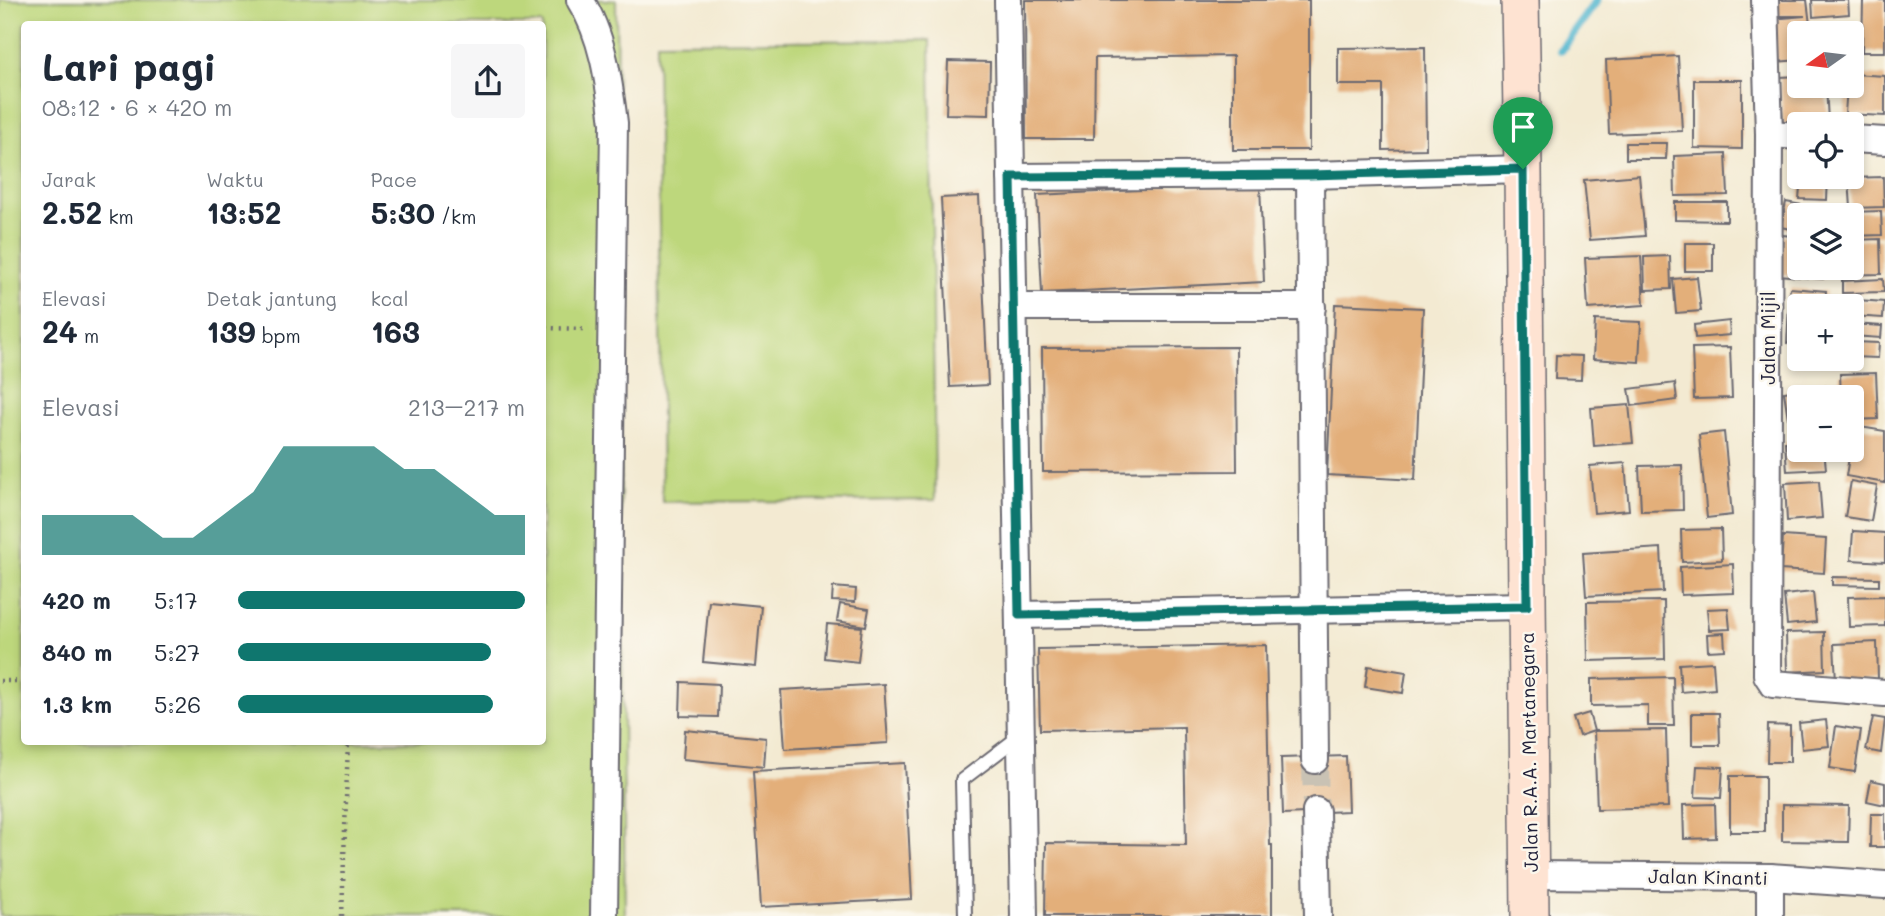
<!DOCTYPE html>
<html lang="id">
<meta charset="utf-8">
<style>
body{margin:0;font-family:Mali,sans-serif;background:#f6f6f7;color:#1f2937;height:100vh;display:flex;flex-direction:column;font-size:26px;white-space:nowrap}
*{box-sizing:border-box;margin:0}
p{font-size:23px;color:#747a83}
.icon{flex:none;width:38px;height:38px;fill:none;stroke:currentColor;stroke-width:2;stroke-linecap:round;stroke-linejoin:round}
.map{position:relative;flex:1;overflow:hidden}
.details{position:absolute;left:21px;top:21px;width:525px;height:724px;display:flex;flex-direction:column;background:#fff;border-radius:7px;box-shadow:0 4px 10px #0003}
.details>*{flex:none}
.needle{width:46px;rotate:256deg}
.fabs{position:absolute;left:1787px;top:21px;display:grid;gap:14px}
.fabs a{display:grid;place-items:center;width:77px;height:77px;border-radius:7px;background:#fff;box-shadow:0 4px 10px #0003;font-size:35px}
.pin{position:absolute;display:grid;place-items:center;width:60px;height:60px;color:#fff;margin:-72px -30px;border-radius:50% 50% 50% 0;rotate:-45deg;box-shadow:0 0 7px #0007}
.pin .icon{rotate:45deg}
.round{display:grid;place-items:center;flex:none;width:74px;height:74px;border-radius:7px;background:#f6f6f7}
.headline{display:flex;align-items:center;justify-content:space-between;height:119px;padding:0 21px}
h1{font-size:38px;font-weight:700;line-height:52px}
.metrics{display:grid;grid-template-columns:repeat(3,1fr);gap:10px;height:119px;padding:7px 21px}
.metrics div{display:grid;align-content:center}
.metrics b{font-size:30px;font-weight:700}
.metrics small{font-size:19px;font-weight:400}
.metrics p{font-size:19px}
.chart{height:196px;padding:14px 21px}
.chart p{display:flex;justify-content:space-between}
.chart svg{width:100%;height:126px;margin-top:7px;fill:#0f766e;opacity:.7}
ul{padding:0 21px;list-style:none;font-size:23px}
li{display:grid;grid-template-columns:112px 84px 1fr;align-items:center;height:52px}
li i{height:18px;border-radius:9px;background:#0f766e}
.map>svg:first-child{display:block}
.green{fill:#bdd77c;stroke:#707c5c;stroke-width:2;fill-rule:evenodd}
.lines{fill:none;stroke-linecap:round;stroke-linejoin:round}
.stream{stroke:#50b5cf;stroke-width:9}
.building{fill:#e3af7a}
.minor-tunnel{stroke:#c9c2b4;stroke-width:26;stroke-dasharray:26 13;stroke-linecap:butt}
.service-casing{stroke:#6b6870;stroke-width:16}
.minor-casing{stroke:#6b6870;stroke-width:30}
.secondary-casing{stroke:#6b6870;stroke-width:40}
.path{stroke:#6b6870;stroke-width:4.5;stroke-dasharray:2 5;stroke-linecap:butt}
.service{stroke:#fff;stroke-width:12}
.minor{stroke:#fff;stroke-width:26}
.secondary{stroke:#fee3d2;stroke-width:37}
.route-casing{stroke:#fff;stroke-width:14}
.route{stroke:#0f766e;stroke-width:9}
.labels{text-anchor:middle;stroke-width:5;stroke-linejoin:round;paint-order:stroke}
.street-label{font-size:19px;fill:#22223b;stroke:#fbf7ec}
</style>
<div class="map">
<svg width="1885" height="916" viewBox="0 0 1885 916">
<rect width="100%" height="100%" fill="#fbf7ec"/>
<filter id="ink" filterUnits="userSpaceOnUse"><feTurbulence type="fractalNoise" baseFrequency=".0143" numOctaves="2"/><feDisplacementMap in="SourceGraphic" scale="14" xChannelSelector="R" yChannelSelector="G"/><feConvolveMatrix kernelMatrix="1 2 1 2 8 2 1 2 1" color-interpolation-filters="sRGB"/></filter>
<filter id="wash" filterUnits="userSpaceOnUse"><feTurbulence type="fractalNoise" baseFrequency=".00686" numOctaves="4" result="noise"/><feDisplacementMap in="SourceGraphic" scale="28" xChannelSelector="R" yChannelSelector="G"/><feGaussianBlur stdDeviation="1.57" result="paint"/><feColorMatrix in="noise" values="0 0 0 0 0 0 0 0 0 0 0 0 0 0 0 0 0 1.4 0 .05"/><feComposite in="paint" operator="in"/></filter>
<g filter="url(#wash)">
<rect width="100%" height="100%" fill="#f3ead2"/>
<g class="green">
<path d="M0,0h616l9,916h-625zM24,24h518v718h-518z"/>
<polygon points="930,40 935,500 662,502 657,42"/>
</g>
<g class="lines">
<polyline class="stream" points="1561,50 1597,0"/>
</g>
<g id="blocks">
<g class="building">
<polygon points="1025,0 1309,0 1309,150 1233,150 1233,56 1095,58 1094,139 1026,139"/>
<polygon points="1771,0 1807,0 1811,33 1799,33 1799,60 1776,62 1772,19 1805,16 1771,16"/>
<polygon points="1812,0 1848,0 1849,14 1813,17"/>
<polygon points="1863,0 1885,0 1885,52 1862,52"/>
<polygon points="1850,25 1850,33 1818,33 1818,26"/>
<polygon points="1425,47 1426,149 1383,150 1383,85 1338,85 1338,48"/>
<polygon points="1678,56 1682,131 1609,134 1606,60"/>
<polygon points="948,61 990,62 989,115 946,114"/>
<polygon points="1852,74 1885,76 1885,116 1845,114 1847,86 1852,86"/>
<polygon points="1799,76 1799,86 1826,86 1828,121 1783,124 1780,77"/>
<polygon points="1694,80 1742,80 1742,149 1694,148"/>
<polygon points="1626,143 1667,143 1666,159 1626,159"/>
<polygon points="1726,154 1728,195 1675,196 1674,156"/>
<polygon points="1639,175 1645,236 1590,240 1584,180"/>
<polygon points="1801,177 1828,177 1827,200 1799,199"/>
<polygon points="1883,177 1884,207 1851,208 1849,178"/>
<polygon points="1260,184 1264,282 1042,293 1037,195"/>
<polygon points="979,196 988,385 950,387 941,198"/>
<polygon points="1675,202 1727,202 1727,221 1675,220"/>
<polygon points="1786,202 1823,209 1822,215 1799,215 1799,231 1781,227"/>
<polygon points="1881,211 1882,235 1852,236 1850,212"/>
<polygon points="1783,235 1799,237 1799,268 1824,268 1823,279 1779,275"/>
<polygon points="1880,239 1881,274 1839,275 1839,268 1852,268 1852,240"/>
<rect x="1685" y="243" width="28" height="28"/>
<polygon points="1641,256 1644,305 1588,309 1585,258"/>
<polygon points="1670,256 1671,289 1645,290 1644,257"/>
<polygon points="1697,277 1701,311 1676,313 1673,279"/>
<polygon points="1883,279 1884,292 1842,293 1842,281"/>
<polygon points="1790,288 1826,291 1825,306 1799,306 1799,344 1787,343"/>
<polygon points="1844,299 1884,302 1883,318 1852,316 1852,306 1844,306"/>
<polygon points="1335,304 1423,308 1415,480 1327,475"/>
<polygon points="1595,320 1641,322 1639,362 1593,359"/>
<polygon points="1729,321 1730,335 1695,338 1694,325"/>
<polygon points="1852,324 1882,326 1881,338 1852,336"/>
<polygon points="1852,342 1879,343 1878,358 1852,357"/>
<polygon points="1236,347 1237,471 1043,472 1042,348"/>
<polygon points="1730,347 1732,398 1694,399 1692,348"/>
<polygon points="1556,355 1582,356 1581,380 1555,379"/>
<polygon points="1876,373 1878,419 1852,420 1852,397 1841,397 1840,374"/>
<polygon points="1675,383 1677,400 1632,406 1629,389"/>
<polygon points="1825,386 1826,397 1799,397 1799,417 1788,418 1784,392"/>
<polygon points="1629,405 1633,443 1594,446 1591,408"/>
<polygon points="1799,423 1799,436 1791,436 1789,424"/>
<polygon points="1854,426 1885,431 1885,483 1846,476"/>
<polygon points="1724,432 1732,515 1707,518 1699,435"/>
<polygon points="1785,442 1799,442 1799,450 1824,450 1826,469 1787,471"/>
<polygon points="1625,463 1629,510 1594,513 1590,466"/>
<polygon points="1682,465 1683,510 1641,511 1639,466"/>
<polygon points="1819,481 1822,518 1787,521 1785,483"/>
<polygon points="1851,481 1877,486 1871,521 1845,517"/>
<polygon points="1721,529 1722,560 1682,562 1681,530"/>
<polygon points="1853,531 1885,533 1885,562 1851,560"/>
<polygon points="1783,536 1826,539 1824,573 1781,570"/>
<polygon points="1661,548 1663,592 1586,596 1583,553"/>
<polygon points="1733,564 1734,593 1681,595 1680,567"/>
<polygon points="1832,577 1879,578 1879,586 1832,585"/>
<polygon points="833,587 856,589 855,602 832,601"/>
<polygon points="1813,592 1816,622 1787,625 1784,595"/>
<polygon points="1885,596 1885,626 1849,627 1848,597"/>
<polygon points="709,601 761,606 756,667 703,662"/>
<polygon points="1664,601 1665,659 1588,661 1587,602"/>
<polygon points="840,604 869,609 866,626 837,621"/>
<polygon points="1728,608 1730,629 1709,630 1707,609"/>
<polygon points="827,624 862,627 858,662 824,658"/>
<polygon points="1824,632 1825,670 1787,672 1786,633"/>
<polygon points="1724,633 1725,650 1708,651 1707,634"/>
<polygon points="1877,642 1878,679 1836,681 1834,644"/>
<polygon points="1266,645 1270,845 1272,845 1272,916 1045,916 1046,843 1186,845 1184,727 1040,730 1038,649"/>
<polygon points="1713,662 1715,689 1681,692 1679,664"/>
<polygon points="1368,666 1406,672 1403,693 1365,687"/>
<polygon points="1673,677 1674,726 1648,726 1648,705 1591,706 1591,679"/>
<polygon points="681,682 719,684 718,717 680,716"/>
<polygon points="884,684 888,743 785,749 781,690"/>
<polygon points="1589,713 1594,731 1579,736 1573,718"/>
<polygon points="1692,713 1719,713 1720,745 1692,745"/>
<polygon points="1873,717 1885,719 1881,753 1866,750"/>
<polygon points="1826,720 1829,746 1802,749 1799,723"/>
<polygon points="1768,725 1790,726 1790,762 1767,762"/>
<polygon points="1836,726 1861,730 1855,772 1830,768"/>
<polygon points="685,730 766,738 764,767 683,759"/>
<polygon points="1666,730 1668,807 1597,809 1594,731"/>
<polygon points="1346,756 1348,811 1283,814 1281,758"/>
<polygon points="905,763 912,899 761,907 753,771"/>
<polygon points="1697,766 1723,767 1721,798 1695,797"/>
<rect x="1730" y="776" width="35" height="56"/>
<polygon points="1871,780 1885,783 1885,805 1867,801"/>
<polygon points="1715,804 1716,838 1684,839 1683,805"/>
<polygon points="1782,805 1849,806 1848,842 1782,841"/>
<polygon points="1871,814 1885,814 1885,847 1870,847"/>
</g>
</g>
</g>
<g filter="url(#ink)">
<use href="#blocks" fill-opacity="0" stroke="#6b6870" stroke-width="2"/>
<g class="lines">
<polyline class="minor-tunnel" points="1315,760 1316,811"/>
<defs>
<polyline id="service" points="965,916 962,780 1021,735"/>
<g id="minor">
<path d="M580,0c23,35 29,82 34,123l-10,793"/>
<polyline points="1008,0 1024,916"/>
<polyline points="1765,0 1769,134 1767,675 1773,684 1885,693"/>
<polyline points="1769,134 1799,136"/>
<polyline points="1852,139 1885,141"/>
<polyline points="1310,175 1315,760"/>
<polyline points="1011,177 1310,175 1523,169"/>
<polyline points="1013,307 1312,307"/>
<polyline points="1019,615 1527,606"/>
<polyline points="1316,811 1318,916"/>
<polyline points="1530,875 1770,877 1885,885"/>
<polyline points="1770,916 1770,877"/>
</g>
<polyline id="secondary" points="1520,0 1523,169 1530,916"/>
</defs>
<use href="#service" class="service-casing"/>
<use href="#minor" class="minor-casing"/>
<use href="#secondary" class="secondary-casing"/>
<g class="path">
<polyline points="542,334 546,328 584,329"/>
<polyline points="0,681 24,681"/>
<polyline points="342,916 348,742"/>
</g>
<use href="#service" class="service"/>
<use href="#minor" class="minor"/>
<use href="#secondary" class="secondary"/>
</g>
</g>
<g class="lines" filter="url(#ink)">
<defs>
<polygon id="route" points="1523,169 1527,606 1019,615 1011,177 1310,175"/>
</defs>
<use href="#route" class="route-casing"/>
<use href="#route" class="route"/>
</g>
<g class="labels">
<g class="street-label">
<text transform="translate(1768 338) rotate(-90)" y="7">Jalan Mijil</text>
<text transform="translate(1529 752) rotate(-91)" y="7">Jalan R.A.A. Martanegara</text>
<text transform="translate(1708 877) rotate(1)" y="7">Jalan Kinanti</text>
</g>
</g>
</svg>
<div class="fabs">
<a><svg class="needle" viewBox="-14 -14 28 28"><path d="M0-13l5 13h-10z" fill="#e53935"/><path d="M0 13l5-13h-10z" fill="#747a83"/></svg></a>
<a><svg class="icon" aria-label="locate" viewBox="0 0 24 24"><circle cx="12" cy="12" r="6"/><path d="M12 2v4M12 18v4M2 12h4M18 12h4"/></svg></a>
<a><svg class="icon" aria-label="layers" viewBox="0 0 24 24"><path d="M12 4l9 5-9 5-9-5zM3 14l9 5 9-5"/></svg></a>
<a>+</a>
<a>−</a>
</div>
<div class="pin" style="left:1523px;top:169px;background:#1e9e55"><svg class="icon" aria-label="arrive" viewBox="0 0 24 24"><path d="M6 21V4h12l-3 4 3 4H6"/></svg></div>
<section class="details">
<div class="headline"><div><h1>Lari pagi</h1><p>08:12 · 6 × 420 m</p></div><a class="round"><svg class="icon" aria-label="share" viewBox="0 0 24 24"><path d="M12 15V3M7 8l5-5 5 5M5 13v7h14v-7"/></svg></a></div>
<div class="metrics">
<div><p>Jarak</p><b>2.52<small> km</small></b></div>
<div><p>Waktu</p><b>13:52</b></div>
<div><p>Pace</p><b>5:30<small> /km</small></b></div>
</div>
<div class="metrics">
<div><p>Elevasi</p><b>24<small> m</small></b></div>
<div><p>Detak jantung</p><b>139<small> bpm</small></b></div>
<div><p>kcal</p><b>163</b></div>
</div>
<div class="chart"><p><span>Elevasi</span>213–217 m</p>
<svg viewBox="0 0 160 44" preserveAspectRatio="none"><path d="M0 44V30L10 30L20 30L30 30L40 38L50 38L60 30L70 22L80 6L90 6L100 6L110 6L120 14L130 14L140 22L150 30L160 30V44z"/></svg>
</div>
<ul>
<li><b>420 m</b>5:17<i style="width:100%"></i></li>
<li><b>840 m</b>5:27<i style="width:88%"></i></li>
<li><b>1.3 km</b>5:26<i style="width:89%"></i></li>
</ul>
</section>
</div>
